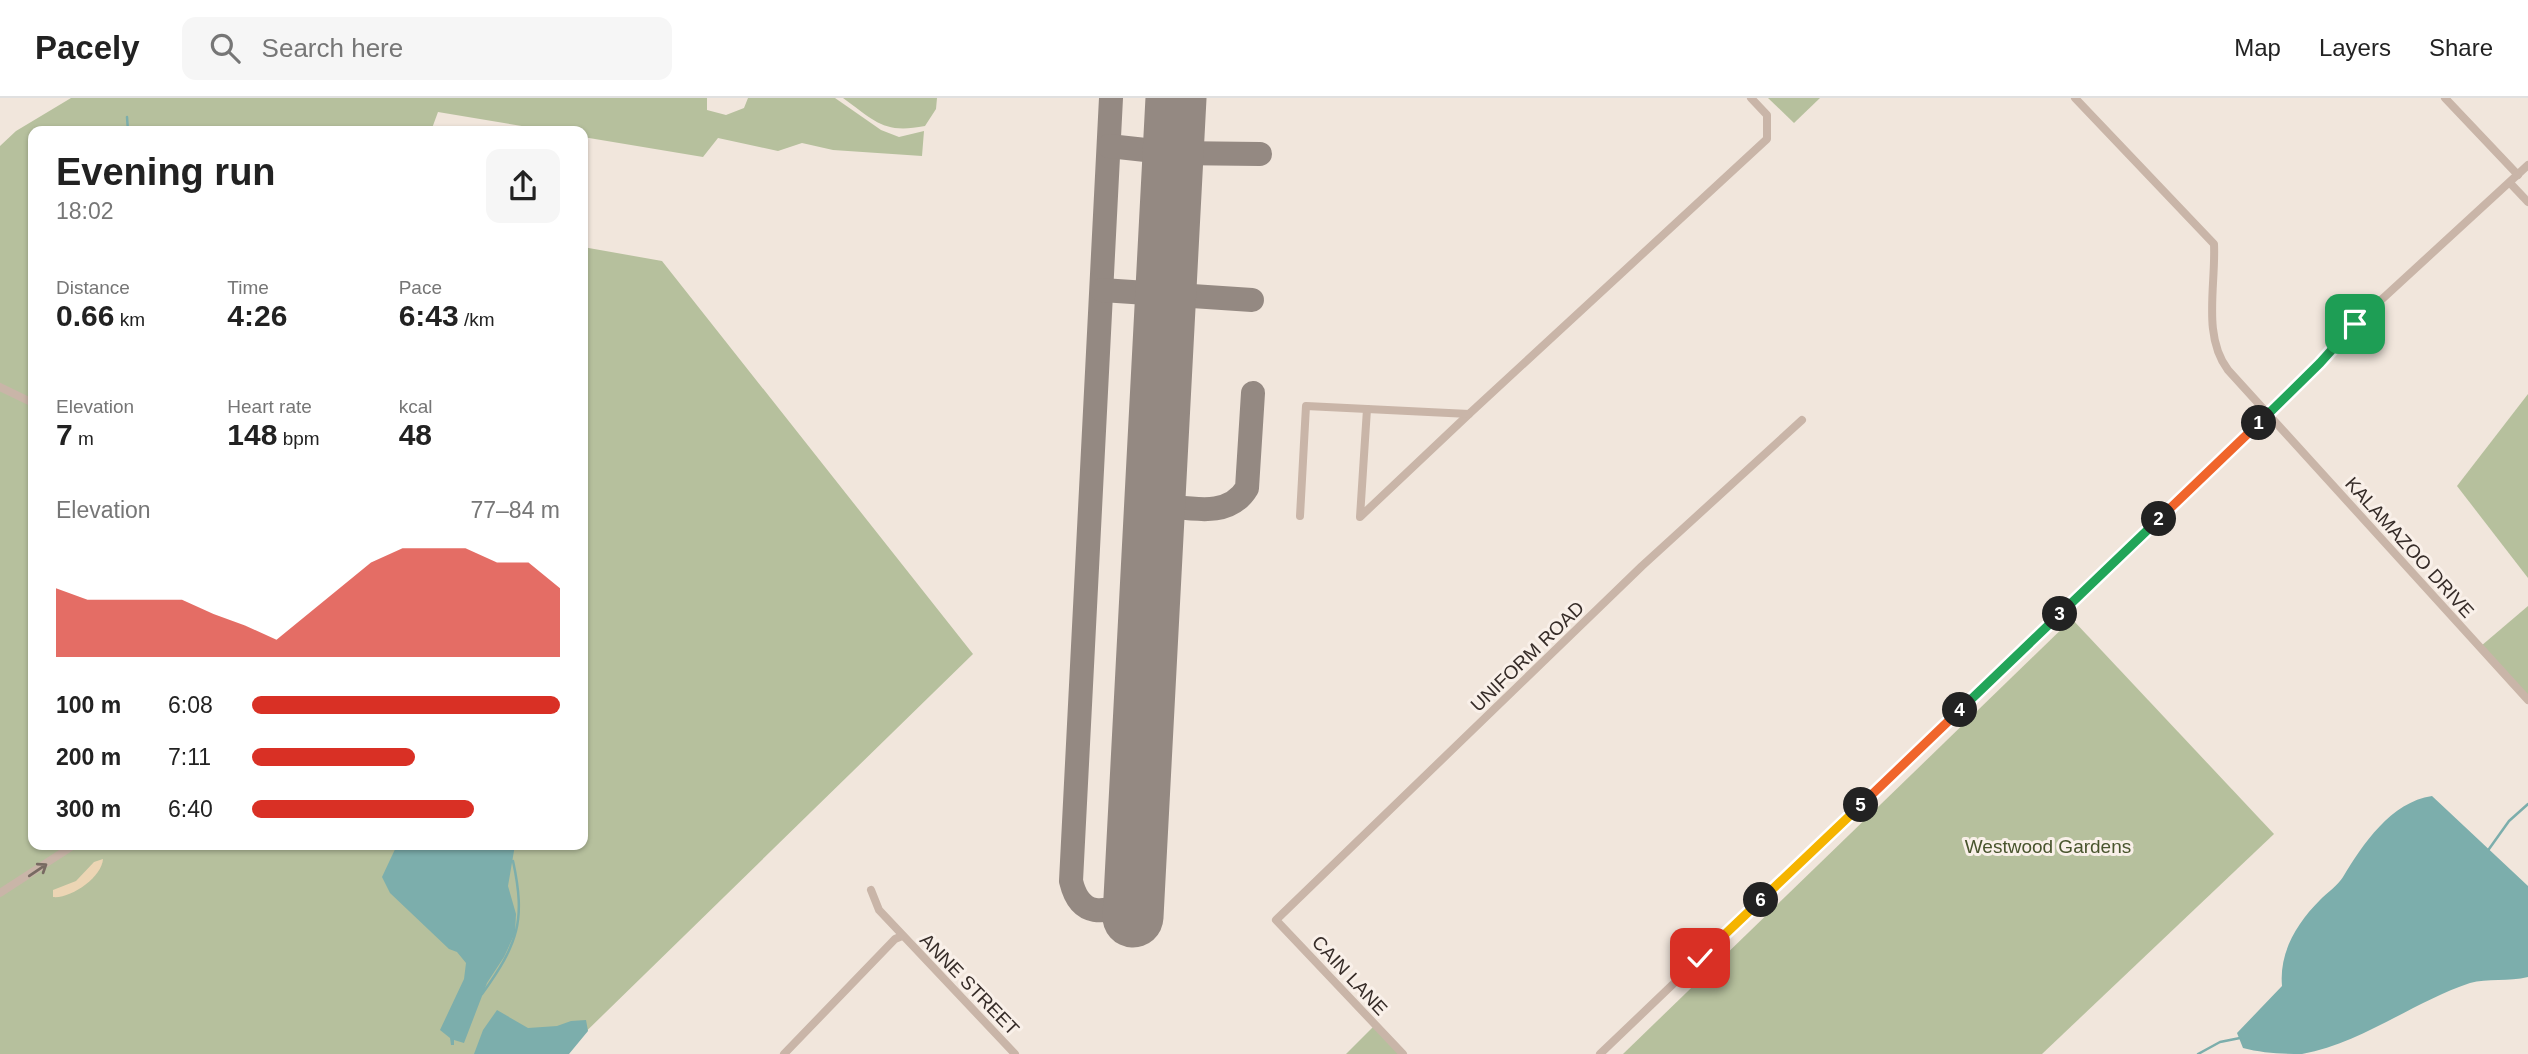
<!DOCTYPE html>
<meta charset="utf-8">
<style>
body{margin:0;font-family:Helvetica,sans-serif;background:#f6f6f6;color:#222;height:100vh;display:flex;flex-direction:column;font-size:26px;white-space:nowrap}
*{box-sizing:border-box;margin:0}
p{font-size:23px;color:#767676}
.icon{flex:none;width:38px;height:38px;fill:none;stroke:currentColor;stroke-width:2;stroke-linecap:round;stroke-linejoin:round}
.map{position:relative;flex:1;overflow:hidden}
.details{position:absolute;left:28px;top:28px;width:560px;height:724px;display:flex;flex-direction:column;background:#fff;border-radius:14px;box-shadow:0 2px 5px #0004}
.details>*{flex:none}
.pin{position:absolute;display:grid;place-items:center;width:60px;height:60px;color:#fff;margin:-30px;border-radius:14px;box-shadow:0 4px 10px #0006}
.km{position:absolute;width:35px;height:35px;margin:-18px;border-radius:50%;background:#222;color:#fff;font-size:19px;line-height:35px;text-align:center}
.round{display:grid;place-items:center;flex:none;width:74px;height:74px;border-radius:14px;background:#f6f6f6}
.summary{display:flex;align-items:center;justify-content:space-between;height:119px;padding:0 28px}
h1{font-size:38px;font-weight:700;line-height:52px}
.stats{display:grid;grid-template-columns:repeat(3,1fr);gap:10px;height:119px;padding:7px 28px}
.stats div{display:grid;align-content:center}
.stats b{font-size:30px;font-weight:700}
.stats small{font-size:19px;font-weight:400}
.stats p{font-size:19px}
.chart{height:196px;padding:14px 28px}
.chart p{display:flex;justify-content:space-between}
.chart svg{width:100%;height:126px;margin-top:7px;fill:#d93025;opacity:.7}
ul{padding:0 28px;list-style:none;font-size:23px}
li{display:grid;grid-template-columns:112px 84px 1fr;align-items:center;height:52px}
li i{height:18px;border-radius:9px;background:#d93025}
header{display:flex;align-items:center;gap:42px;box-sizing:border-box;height:98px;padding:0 35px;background:#fff;border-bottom:2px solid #e0e0e0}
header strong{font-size:33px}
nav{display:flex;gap:38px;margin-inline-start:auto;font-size:24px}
.search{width:490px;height:63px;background:#f6f6f6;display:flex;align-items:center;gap:18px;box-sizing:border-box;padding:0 24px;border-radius:14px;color:#767676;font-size:26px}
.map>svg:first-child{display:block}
.green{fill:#b6c09d}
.sand{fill:#ecd5b4}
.water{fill:#7caeac}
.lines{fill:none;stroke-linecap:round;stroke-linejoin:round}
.stream{stroke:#7caeac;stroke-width:2.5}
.taxiway{stroke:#948982;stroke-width:24}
.runway{stroke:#948982;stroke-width:61}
.street{stroke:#c9b5a8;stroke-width:8}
.oneway{stroke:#786a62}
.split-1-casing{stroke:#fff;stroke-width:14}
.split-2-casing{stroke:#fff;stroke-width:14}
.split-3-casing{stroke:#fff;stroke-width:14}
.split-4-casing{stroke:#fff;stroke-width:14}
.split-5-casing{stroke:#fff;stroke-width:14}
.split-6-casing{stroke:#fff;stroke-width:14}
.split-7-casing{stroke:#fff;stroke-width:14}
.split-1{stroke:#22a559;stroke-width:9}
.split-2{stroke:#f0652b;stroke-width:9}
.split-3{stroke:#22a559;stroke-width:9}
.split-4{stroke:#22a559;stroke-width:9}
.split-5{stroke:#f0652b;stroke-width:9}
.split-6{stroke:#f5b400;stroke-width:9}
.split-7{stroke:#f5b400;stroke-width:9}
.labels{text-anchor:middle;stroke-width:6;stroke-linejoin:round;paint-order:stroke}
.street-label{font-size:19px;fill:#362c28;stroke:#f9f0e9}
.park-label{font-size:19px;fill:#48542d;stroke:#f9f0e9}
</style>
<header>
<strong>Pacely</strong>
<div class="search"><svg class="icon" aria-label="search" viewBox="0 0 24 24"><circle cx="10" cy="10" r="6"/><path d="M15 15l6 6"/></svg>Search here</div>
<nav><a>Map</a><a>Layers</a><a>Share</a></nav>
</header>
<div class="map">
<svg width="2528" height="956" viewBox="0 0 2528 956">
<rect width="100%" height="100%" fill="#f1e6dc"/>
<g class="green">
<polygon points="71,0 707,0 707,12 726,17 744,10 748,0 835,0 881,32 899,39 924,33 922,58 833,52 802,45 778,53 718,40 703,59 583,39 583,33 552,33 438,14 431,33 33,33 33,747 583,747 583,149 662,163 973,556 563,956 0,956 0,48 16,33"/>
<path d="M843,0h94l-1,11 -11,17c-41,8 -49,-4 -82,-28z"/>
<polygon points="1768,0 1820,0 1794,25"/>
<polygon points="2528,296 2528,480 2457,388"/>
<polygon points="2528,508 2528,601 2481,548"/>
<polygon points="2072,521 2274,736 2042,956 1623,956"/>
<polygon points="1373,929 1399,956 1346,956"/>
</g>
<path class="sand" d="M103,761c-1,18 -32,40 -50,38v-7l23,-9 18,-19z"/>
<g class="water">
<path d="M2432,698l96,90v91c-19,5 -41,1 -58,6 -57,19 -108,60 -168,71 -19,0 -41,-1 -59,-6l-6,-15 45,-47c-3,-34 15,-63 38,-86 7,-7 18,-15 23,-23 20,-33 48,-75 89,-81z"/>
<polygon points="397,747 515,747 508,788 516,816 515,835 504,859 487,885 464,945 454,942 454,947 451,947 450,940 440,932 464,881 466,865 457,854 449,851 390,795 382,779"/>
<polygon points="497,912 528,930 557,928 571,923 586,922 588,933 569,956 474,956 483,932"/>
</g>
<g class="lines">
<g class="stream">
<polyline points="127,19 128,33"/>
<polyline points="2489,751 2509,723 2528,706"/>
<path d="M482,896c36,-50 44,-73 31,-133"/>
<polyline points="2198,956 2220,944 2240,940"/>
</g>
<g class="taxiway">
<path d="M1111,0l-40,783c9,38 33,32 63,21"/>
<polyline points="1109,48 1173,55 1260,56"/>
<polyline points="1102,192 1252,202"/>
<path d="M1156,407c32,2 72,15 91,-17l6,-95"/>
</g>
<polyline class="runway" points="1133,819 1176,0"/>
<g class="street">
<path d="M2075,0l139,146c2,41 -12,92 14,126l300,330"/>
<polyline points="2445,0 2518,77"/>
<polyline points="2510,85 2528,104"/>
<polyline points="0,289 33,305"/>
<polyline points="1367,311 1360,419 1469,316"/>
<polyline points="1300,418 1306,308 1469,316 1767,41 1767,17 1751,0"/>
<polyline points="871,792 879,812 1015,956"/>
<polyline points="0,795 74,747"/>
<polyline points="784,956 895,841 902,838"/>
<polyline points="1403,956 1276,822 1642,468 1802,322"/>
<polyline points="1600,956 2268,317 2321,265 2355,226 2528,67"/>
</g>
</g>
<defs><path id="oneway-shaft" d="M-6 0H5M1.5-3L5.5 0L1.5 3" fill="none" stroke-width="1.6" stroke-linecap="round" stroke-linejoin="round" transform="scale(1.75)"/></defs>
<use class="oneway" href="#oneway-shaft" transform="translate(38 772) rotate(-34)"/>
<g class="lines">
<defs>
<polyline id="split-1" points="2259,325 2320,265 2355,226"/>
<polyline id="split-2" points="2159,421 2259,325"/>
<polyline id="split-3" points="2060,516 2159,421"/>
<polyline id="split-4" points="1960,612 2060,516"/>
<polyline id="split-5" points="1861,707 1960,612"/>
<polyline id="split-6" points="1761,802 1861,707"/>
<polyline id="split-7" points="1700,860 1761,802"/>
</defs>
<use href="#split-1" class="split-1-casing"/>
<use href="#split-2" class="split-2-casing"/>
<use href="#split-3" class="split-3-casing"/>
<use href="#split-4" class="split-4-casing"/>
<use href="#split-5" class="split-5-casing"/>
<use href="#split-6" class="split-6-casing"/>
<use href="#split-7" class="split-7-casing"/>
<use href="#split-1" class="split-1"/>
<use href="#split-2" class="split-2"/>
<use href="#split-3" class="split-3"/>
<use href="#split-4" class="split-4"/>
<use href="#split-5" class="split-5"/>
<use href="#split-6" class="split-6"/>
<use href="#split-7" class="split-7"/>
</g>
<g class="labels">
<g class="street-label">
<text transform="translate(2410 449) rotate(48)" y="7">KALAMAZOO DRIVE</text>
<text transform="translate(1527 558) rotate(-44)" y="7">UNIFORM ROAD</text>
<text transform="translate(1350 877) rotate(47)" y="7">CAIN LANE</text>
<text transform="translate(970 886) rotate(46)" y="7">ANNE STREET</text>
</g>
<g class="park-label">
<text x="2048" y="755">Westwood Gardens</text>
</g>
</g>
</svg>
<div class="pin" style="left:2355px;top:226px;background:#1e9e55"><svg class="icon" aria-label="arrive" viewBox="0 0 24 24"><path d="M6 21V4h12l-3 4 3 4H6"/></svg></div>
<div class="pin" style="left:1700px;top:860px;background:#d93025"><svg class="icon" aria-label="check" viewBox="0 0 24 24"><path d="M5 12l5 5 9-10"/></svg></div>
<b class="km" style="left:2259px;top:325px">1</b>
<b class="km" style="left:2159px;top:421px">2</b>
<b class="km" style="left:2060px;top:516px">3</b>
<b class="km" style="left:1960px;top:612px">4</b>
<b class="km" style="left:1861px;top:707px">5</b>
<b class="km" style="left:1761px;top:802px">6</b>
<section class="details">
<div class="summary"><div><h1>Evening run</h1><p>18:02</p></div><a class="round"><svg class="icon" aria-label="share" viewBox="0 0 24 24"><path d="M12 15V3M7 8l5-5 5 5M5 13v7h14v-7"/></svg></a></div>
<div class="stats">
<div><p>Distance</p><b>0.66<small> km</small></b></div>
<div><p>Time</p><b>4:26</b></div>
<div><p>Pace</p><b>6:43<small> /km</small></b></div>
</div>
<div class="stats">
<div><p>Elevation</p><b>7<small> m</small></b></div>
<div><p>Heart rate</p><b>148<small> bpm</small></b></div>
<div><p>kcal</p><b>48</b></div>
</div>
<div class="chart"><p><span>Elevation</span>77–84 m</p>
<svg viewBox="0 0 160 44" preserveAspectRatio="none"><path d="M0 44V20L10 24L20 24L30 24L40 24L50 29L60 33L70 38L80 29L90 20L100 11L110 6L120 6L130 6L140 11L150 11L160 20V44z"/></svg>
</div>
<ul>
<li><b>100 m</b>6:08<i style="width:100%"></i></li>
<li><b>200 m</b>7:11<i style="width:53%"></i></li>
<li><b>300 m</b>6:40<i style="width:72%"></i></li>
</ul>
</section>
</div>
